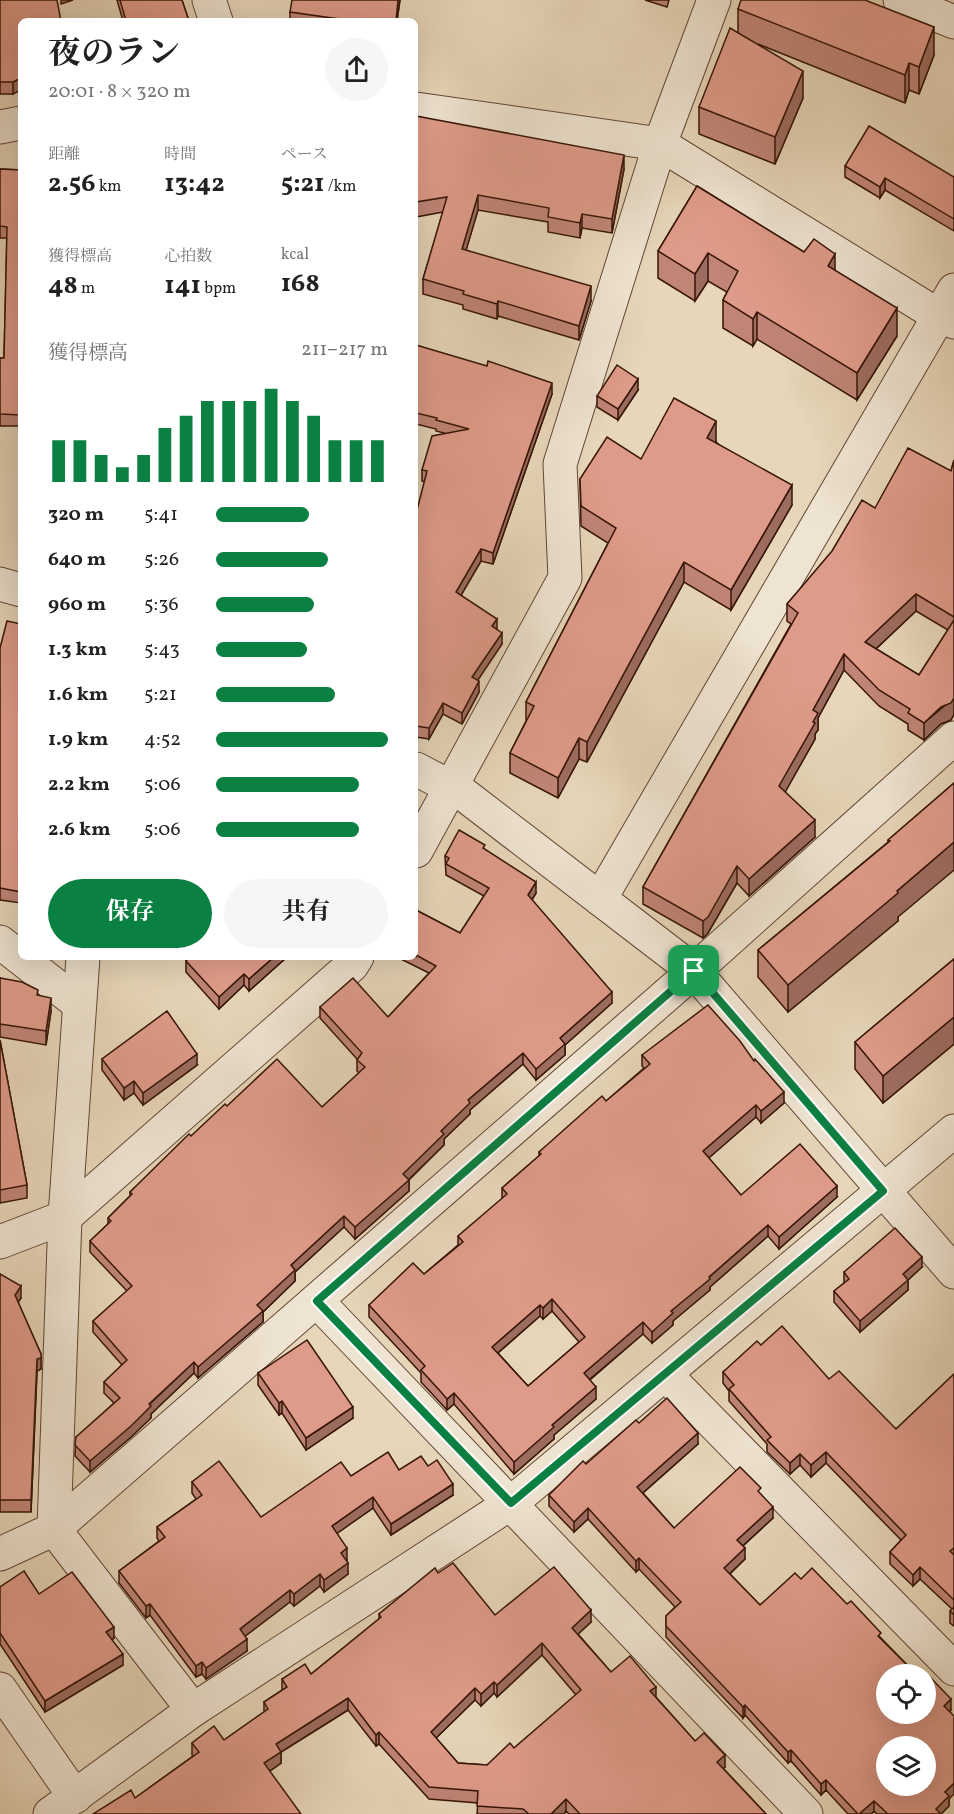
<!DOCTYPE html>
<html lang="ja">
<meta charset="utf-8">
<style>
body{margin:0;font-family:Vollkorn,"Noto Serif JP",serif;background:#f6f6f6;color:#222;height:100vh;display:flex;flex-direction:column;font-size:22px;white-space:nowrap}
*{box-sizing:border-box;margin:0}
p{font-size:20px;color:#767676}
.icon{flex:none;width:33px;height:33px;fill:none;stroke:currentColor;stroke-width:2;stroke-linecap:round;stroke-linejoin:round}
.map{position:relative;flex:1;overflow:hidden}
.details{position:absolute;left:18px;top:18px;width:400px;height:942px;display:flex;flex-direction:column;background:#fff;border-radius:9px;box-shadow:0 6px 24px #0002}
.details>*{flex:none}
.fabs{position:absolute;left:876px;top:1664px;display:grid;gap:12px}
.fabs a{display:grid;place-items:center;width:60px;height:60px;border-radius:50%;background:#fff;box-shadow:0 6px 24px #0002;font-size:30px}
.pin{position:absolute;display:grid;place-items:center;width:51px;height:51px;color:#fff;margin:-26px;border-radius:12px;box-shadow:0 3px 9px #0006}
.round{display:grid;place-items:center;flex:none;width:63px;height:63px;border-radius:32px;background:#f6f6f6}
.headline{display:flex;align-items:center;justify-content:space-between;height:102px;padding:0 30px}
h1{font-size:33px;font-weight:700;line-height:45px}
.metrics{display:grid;grid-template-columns:repeat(3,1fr);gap:9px;height:102px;padding:6px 30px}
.metrics div{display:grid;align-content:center}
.metrics b{font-size:26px;font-weight:700}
.metrics small{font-size:16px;font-weight:400}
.metrics p{font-size:16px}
.chart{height:168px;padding:12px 30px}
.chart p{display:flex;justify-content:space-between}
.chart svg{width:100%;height:108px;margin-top:6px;stroke:#0b8043;stroke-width:6}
.action{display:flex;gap:12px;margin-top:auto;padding:12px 30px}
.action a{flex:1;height:69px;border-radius:36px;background:#0b8043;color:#fff;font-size:24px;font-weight:700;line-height:69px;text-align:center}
.action a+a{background:#f6f6f6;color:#222}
ul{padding:0 30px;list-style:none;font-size:20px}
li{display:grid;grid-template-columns:96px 72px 1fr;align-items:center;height:45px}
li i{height:15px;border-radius:8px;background:#0b8043}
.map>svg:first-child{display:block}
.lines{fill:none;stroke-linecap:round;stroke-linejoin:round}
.minor-casing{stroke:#634534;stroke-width:35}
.minor{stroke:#efe4d2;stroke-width:33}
.wall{fill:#c08576;stroke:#371507;stroke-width:1.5;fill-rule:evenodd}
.shaded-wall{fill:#9c6c60;stroke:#371507;stroke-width:1.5}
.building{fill:#df9b89;stroke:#371507;stroke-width:1.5;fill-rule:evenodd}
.route-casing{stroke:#fff;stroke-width:12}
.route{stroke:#0b8043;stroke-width:8}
</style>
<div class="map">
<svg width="954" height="1814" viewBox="0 0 954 1814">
<rect width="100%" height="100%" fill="#e7d6b9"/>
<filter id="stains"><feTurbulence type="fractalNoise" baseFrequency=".00333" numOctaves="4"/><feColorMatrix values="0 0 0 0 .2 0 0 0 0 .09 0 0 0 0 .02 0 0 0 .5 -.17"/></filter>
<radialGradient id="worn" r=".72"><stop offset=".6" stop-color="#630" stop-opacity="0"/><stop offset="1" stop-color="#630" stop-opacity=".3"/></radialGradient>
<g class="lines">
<defs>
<g id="minor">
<polyline points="209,0 216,21"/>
<polyline points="900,0 954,22"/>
<polyline points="416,109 660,144 939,316 954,322"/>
<polyline points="0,127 21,123"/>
<polyline points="0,584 21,590"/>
<polyline points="416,769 462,793 694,971 954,1272"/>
<polyline points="416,851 565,578 560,464 660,144 714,0"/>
<polyline points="600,899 954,290"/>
<polyline points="0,942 79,1004"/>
<polyline points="83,957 65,1217 54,1529 193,1710"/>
<polyline points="0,1242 65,1217 352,965 357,957"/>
<polyline points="317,1301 806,1814"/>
<polyline points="665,1374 954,1669"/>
<polyline points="0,1554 54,1529 694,971 954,738"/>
<polyline points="0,1689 75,1797"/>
<polyline points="50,1814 193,1710 511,1503 954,1131"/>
</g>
</defs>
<use href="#minor" class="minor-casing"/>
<use href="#minor" class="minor"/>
</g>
<g class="wall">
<polygon points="0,0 57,0 13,94 0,94"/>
<polygon points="117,0 182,0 189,21 123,21"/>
<polygon points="400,0 397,21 290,21 290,12"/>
<polygon points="645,0 669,0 667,7"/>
<polygon points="738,9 934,55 919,94 909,90 905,103 758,44 803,98 775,164 699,134 699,107 738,32"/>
<polygon points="416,116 624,169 612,233 582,228 580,238 548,232 548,222 478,210 466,250 591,301 579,340 498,316 497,319 463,309 463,305 423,294 423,279 443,212 416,217"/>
<polygon points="845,166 954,177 954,231 885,190 880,198 845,177"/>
<polygon points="0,169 21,170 21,426 0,426 0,358 4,358 7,238 0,238"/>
<polygon points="697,186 835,271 897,336 857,400 757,339 753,346 723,328 723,300 727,292 708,281 695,301 658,278 658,251"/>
<polygon points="416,345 552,394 493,564 481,561 461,595 497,629 502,644 477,680 479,692 462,724 443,714 429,739 416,737 416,514 425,482 422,481 422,470 444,433 436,431 436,429 416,424"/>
<polygon points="638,390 618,420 597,407 597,396"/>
<polygon points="716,441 716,442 792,505 731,610 684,582 587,762 579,759 558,798 510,773 510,753 526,721 526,702 608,543 581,526 580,479 641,459"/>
<path d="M954,460v254l-3,6 -10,4 -17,16 -16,-10v-6l-29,-18 -35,-36 -26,48v12l-3,4v5l-30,53 30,45 -66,59 -12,-13 -29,50 -5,5 -60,-34v-17l148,-263 -4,-3v-17l88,-96 76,-37zM916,611l32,19 -29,45 -43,-26z"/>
<polygon points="21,624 21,903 0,900 0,648"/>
<polygon points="954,783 898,917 898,921 788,1012 758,977 758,950 888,842 888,840"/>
<polygon points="485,850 536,893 532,900 612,1003 565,1045 565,1055 536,1080 523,1064 470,1110 470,1114 444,1139 444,1145 409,1180 409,1191 355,1239 344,1227 295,1272 295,1281 263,1312 263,1322 198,1378 194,1373 151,1414 151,1418 131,1437 90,1472 75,1456 76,1437 114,1403 104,1393 104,1382 122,1365 93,1332 93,1321 127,1291 90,1252 90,1241 108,1224 108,1218 130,1196 130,1192 191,1136 227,1106 322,1107 359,1073 357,1071 357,1059 320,1018 320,1007 388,1017 429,973 397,957 416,957 416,910 460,933 484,896 446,875 445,856"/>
<polygon points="190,957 287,957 249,991 244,985 219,1009 186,972 186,961"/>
<polygon points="954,959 954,1044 883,1103 855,1069 855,1042"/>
<polygon points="0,978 38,995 51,1011 46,1045 0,1037"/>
<polygon points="0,1040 27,1185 27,1198 0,1203"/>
<path d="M642,1055l142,48 -23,20 -5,-6 -48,41 33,37 96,2 -58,52 -11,-13 -58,51v3l-37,31v4l-21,18 -9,-9 -53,46 6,19 -42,36v4l-40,35 -60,-70 -7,6 -26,-28v-9l-52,-56v-12l55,-31 34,-29v-9l44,-37v-11l37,-32v-4l67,-51 38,-33 -2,-2zM552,1311l27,31 -51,44 -30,-33 42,-37 3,3z"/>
<polygon points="102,1059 197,1065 143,1105 134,1093 124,1100 102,1070"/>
<polygon points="922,1267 908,1280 908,1290 860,1332 834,1302 834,1291 844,1283 844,1272"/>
<polygon points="0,1274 21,1298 18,1302 41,1354 41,1369 37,1371 31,1512 0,1512"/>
<polygon points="761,1345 829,1379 896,1429 954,1374 954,1626 950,1623 950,1611 952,1609 920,1579 913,1586 890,1564 890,1552 901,1540 826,1463 811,1477 800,1465 790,1474 767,1452 767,1444 729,1401 729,1391 723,1383 723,1372"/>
<polygon points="258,1373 353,1418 306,1450 282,1413 279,1415 258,1385"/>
<polygon points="639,1423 698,1444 643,1493 674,1528 761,1495 773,1518 743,1546 745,1559 730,1574 760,1605 801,1579 847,1604 881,1638 951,1710 949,1712 949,1806 941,1814 877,1814 874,1811 871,1814 848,1814 826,1790 821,1795 791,1761 788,1763 745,1715 743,1718 666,1637 666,1616 675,1607 639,1569 636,1572 588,1519 574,1532 549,1506 549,1495"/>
<polygon points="428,1466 453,1495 391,1535 373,1508 337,1533 347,1560 346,1560 348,1574 324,1592 320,1586 294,1606 290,1602 245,1636 247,1651 206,1679 202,1674 196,1677 150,1615 146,1618 119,1583 119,1571 159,1541 157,1538 157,1527 196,1499 192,1493 192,1482 261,1517 351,1476"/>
<path d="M438,1573l57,42 96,7 -13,12 33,38 45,25 39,44 30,26 -2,1 43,46h-197l-3,-3 -2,3h-87l1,-11 -49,-4 -50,-55 -3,2 -28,-36 -67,42v11l-11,8 -135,27 58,-42 -1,-1v-12l32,-3 40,-28v-10l18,-12v-11l29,-5 68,-55v-5zM542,1655l34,40 -62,53 -27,17 -29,-2 -22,-25 39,-38 6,6 13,-13 3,4z"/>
<polygon points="0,1587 39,1594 114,1638 112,1640 123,1665 45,1712 0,1644"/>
</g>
<g class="shaded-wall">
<polygon points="61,0 73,0 61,4"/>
<polygon points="398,0 400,0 397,21 396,21"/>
<polygon points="934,27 934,55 919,94 919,67"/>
<polygon points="909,63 909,90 905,103 905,75"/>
<polygon points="803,71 803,98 775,164 775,137"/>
<polygon points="21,78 21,90 13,94 13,82"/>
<polygon points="624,155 624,169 612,233 612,219"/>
<polygon points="885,178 885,190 880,198 880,187"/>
<polygon points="478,195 478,210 462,264 462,249"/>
<polygon points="582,214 582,228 580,238 580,223"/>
<polygon points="708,253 708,281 695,301 695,274"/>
<polygon points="835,254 835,281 828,266"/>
<polygon points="591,286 591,301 579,340 579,326"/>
<polygon points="498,301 498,316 497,319 497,304"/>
<polygon points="897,308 897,336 857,400 857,373"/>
<polygon points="757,312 757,339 753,346 753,319"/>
<polygon points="638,379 638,390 618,420 618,409"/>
<polygon points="552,383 552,394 493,564 493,553"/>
<polygon points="716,421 716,441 707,458 707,438"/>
<polygon points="792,485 792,505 731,610 731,590"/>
<polygon points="481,549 481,561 456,604 456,592"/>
<polygon points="684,562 684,582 587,762 587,742"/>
<polygon points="916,594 916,611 865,659 865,642"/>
<polygon points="497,619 497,630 492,626"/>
<polygon points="502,633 502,644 472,689 472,677"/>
<polygon points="844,654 844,670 818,718 818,730 815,734 815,739 779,803 779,786 813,710"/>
<polygon points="479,681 479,692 462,724 462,713"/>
<polygon points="954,698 954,714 951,720 941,724 924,740 924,723"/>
<polygon points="443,703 443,714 429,739 429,728"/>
<polygon points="579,738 579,759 558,798 558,778"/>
<polygon points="815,820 815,837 749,896 749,879"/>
<polygon points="954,842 954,870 898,917 898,921 788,1012 788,985"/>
<polygon points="737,866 737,883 708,933 703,938 703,921"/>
<polygon points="536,882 536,893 528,906 528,895"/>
<polygon points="274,957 287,957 249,991 249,979"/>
<polygon points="244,974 244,985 219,1009 219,997"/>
<polygon points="612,992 612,1003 565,1045 565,1055 536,1080 536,1069 560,1038"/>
<polygon points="51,998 51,1011 46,1045 46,1031"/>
<polygon points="954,1017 954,1044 883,1103 883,1076"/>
<polygon points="523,1053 523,1064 470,1110 470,1114 444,1139 444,1145 407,1181 409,1180 409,1191 355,1239 355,1227 403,1174 441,1131 468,1100"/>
<polygon points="197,1054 197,1065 143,1105 143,1093"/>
<polygon points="134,1081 134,1093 124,1100 124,1088"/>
<polygon points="784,1092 784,1103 761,1123 761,1111"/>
<polygon points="756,1105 756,1117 703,1163 703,1151"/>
<polygon points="837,1186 837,1197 779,1249 779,1237"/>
<polygon points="344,1216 344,1227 295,1272 295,1281 263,1312 263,1322 198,1378 198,1367 257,1305 291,1265"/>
<polygon points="768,1225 768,1236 710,1287 710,1290 673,1321 673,1325 652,1343 652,1332 671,1311"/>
<polygon points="922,1257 922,1267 908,1280 908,1290 860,1332 860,1321 903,1274"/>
<polygon points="21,1286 21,1298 15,1307 15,1295"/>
<polygon points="552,1299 552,1311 543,1319 543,1308"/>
<polygon points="540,1305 540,1316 492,1358 492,1347"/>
<polygon points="643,1322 643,1334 584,1384 584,1373"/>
<polygon points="41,1358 41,1369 37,1371 31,1512 37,1359"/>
<polygon points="194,1362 194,1373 151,1414 151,1418 131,1437 90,1472 90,1461"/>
<polygon points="596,1387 596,1399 554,1435 554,1439 514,1474 514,1462 552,1425"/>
<polygon points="454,1393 454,1404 447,1410 447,1399"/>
<polygon points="282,1401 282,1413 279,1415 279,1403"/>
<polygon points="353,1407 353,1418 306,1450 306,1438"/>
<polygon points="698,1433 698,1444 637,1498 637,1487"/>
<polygon points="826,1452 826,1463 811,1477 811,1465"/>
<polygon points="800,1454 800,1465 790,1474 790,1463"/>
<polygon points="453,1484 453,1495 391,1535 391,1524"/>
<polygon points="373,1497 373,1508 332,1537 332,1526"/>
<polygon points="773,1507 773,1518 737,1551 737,1540"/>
<polygon points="588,1508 588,1519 574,1532 574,1522"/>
<polygon points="347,1548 347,1560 341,1565 341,1553"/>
<polygon points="745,1548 745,1559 724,1579 724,1568"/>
<polygon points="639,1558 639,1569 636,1572 636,1561"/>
<polygon points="348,1563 348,1574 324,1592 324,1580"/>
<polygon points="920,1567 920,1579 913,1586 913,1575"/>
<polygon points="320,1574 320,1586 294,1606 294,1594"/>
<polygon points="290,1590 290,1602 240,1640 240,1629"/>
<polygon points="150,1604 150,1615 146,1618 146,1606"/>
<polygon points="591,1610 591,1622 572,1640 572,1628"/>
<polygon points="114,1627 114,1638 106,1644 106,1632"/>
<polygon points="247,1639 247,1651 206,1679 206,1668"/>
<polygon points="542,1643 542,1655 497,1697 497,1685"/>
<polygon points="123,1654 123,1665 45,1712 45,1701"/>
<polygon points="202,1662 202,1674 196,1677 196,1666"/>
<polygon points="494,1682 494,1693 481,1706 481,1694"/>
<polygon points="656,1687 656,1698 650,1691"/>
<polygon points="475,1688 475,1700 431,1743 431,1732"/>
<polygon points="348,1698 348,1710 281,1752 281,1763 264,1775 264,1763 276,1744"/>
<polygon points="951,1699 951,1710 944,1717 944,1706"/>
<polygon points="745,1705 745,1715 743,1718 743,1707"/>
<polygon points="379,1732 379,1744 376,1746 376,1735"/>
<polygon points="791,1750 791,1761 788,1763 788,1752"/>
<polygon points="725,1755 725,1767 717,1774 717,1762"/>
<polygon points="826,1780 826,1790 821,1795 821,1784"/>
<polygon points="954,1783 954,1794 949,1799 949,1806 941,1814 936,1814 936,1809 945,1792"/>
<polygon points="566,1799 566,1811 564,1814 551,1814"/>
<polygon points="874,1801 874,1811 871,1814 859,1814"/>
</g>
<g class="building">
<polygon points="0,0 57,0 61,21 21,21 21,78 13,82 0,82"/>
<polygon points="120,0 182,0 189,21 126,21"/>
<polygon points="292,0 398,0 396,21 339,21 339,19 290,12"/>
<polygon points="741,0 865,0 934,27 919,67 909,63 905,75 738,9"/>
<polygon points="730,28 803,71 775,137 699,107"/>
<polygon points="416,116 624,155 612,219 582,214 580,223 548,217 549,208 478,195 462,249 591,286 579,326 498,301 497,304 463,294 464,291 423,279 447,197 416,202"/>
<polygon points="869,126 954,177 954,219 885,178 880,187 845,166"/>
<polygon points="0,169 21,170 21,415 0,414 0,358 4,358 7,227 0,226"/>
<polygon points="697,186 804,252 814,239 835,254 828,266 897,308 857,373 757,312 753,319 723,300 738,271 708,253 695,274 658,251"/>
<polygon points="416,345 487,366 488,361 552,383 493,553 481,549 456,592 497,619 492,626 502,633 472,677 479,681 462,713 443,703 429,728 416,726 416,514 427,471 422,470 432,436 469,429 436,420 437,418 416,413"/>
<polygon points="617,365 638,379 618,409 597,396"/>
<polygon points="674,398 716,421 707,438 792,485 731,590 684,562 587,742 579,738 558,778 510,753 534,706 526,702 616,528 581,506 580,479 607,437 641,459"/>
<polygon points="908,448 951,471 954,460 954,617 916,594 865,642 919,675 954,620 954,698 951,703 941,707 924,723 908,713 910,709 879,690 844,654 813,710 818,713 813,722 815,723 779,786 815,820 749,879 737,866 708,917 703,921 643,887 798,613 787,604 832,551 862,500 875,508"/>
<polygon points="7,621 21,624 21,892 0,888 0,648"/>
<polygon points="954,783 954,842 897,891 898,893 788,985 758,950 890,841 888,840"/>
<polygon points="459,830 485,845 483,848 536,882 528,895 612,992 560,1038 565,1044 536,1069 523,1053 468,1100 470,1103 441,1131 444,1134 403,1174 409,1180 355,1227 344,1216 291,1265 295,1270 257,1305 263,1311 198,1367 194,1362 149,1404 151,1406 131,1426 90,1461 75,1445 76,1437 120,1398 104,1382 127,1360 93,1321 132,1286 90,1241 111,1221 108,1218 132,1194 130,1192 189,1134 191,1136 225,1104 227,1106 277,1059 322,1107 365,1067 357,1060 362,1053 320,1007 353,978 388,1017 436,966 416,955 416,910 460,933 489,888 446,864 449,858 445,856"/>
<polygon points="190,957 274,957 249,979 244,974 219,997 186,961"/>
<polygon points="954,959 954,1017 883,1076 855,1042"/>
<polygon points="0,978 22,982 38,990 37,995 51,998 46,1031 0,1024"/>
<path d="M708,1005l32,36 14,20 1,-2 29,33 -23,19 -5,-6 -53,46 38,44 59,-51 37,42 -58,51 -11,-12 -59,52 1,2 -39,32 2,2 -21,19 -9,-10 -59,51 12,14 -44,38 2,2 -40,35 -60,-69 -7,6 -6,-7 -20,-22 4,-4 -56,-61 44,-42 11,11 39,-32 -5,-6 49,-42 -5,-6 39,-34 -2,-2 63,-56 4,5 44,-37 -8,-9zM552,1299l33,38 -57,49 -36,-39 48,-42 3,3z"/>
<polygon points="167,1011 197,1054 143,1093 134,1081 124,1088 102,1059"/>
<polygon points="0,1040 27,1185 0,1190"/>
<polygon points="895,1228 922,1257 903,1274 908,1280 860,1321 834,1291 849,1279 844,1272"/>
<polygon points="0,1274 21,1286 15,1295 41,1354 41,1358 37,1359 31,1500 0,1500"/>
<polygon points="782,1326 829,1379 839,1371 896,1429 954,1374 954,1548 950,1551 954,1555 954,1600 920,1567 913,1575 890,1552 906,1535 826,1452 811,1465 800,1454 790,1463 767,1440 771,1437 729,1389 734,1385 723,1372 757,1341 761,1345"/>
<polygon points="307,1340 353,1407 306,1438 282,1401 279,1403 258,1373"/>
<path d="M667,1398l31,35 -61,54 37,41 66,-61 21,21 -3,3 15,16 -36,33 8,8 -21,20 36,37 35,-32 6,6 11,-11 35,36 4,-3 30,32 -3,3 38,38h-30v39h40v-34l3,-3 22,23 -7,7 10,10v67l-9,9 4,4 -13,13 5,5h-53l-14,-13 -15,13h-1l-32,-34 -5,4 -30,-34 -3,2 -43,-47 -2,2 -77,-81v-10l15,-14 -42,-44 -3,3 -48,-53 -14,14 -25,-27 34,-34 3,3 50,-44 3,3zM886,1746h40v39h-40z"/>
<polygon points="388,1452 399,1470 421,1456 428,1466 437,1460 453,1484 391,1524 373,1497 332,1526 347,1548 341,1553 348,1563 324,1580 320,1574 294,1594 290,1590 240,1629 247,1639 206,1668 202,1662 196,1666 150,1604 146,1606 119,1571 165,1537 157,1527 202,1495 192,1482 219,1461 261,1517 341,1462 351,1476"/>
<path d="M453,1563l42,52 59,-48 37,43 -19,18 39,44 19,-16 26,31 -6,4 45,50 9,-8 21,22 -8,7 49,52h-186l-14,-15 -15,15h-22l-6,-5 -46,-3 1,-15 -49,-4 -50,-55 -3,3 -28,-37 -72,46 5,8 -17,11 37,51h-208l38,-24 4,8 64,-46 -7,-9 22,-17 10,14 44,-31 -4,-7 23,-15 -5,-8 23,-15 6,10 70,-57 -2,-3 56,-46 3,5zM542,1643l39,47 -67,58 -4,-5 -23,22 -29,-2 -27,-31 44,-44 6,6 13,-12 3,3z"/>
<polygon points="24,1571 39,1594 72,1572 114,1627 106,1632 123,1654 45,1701 0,1633 0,1587"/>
<polygon points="954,1607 954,1615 950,1611"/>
</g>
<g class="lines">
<defs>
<polygon id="route" points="694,971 883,1191 511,1503 317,1301"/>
</defs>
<use href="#route" class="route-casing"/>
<use href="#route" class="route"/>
</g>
<rect width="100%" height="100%" filter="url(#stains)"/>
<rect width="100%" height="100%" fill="url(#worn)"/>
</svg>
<div class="fabs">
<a><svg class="icon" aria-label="locate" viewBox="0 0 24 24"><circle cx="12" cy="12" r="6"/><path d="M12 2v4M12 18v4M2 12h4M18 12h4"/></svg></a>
<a><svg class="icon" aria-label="layers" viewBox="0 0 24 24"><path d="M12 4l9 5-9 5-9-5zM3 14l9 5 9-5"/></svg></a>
</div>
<div class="pin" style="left:694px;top:971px;background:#1e9e55"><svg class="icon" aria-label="arrive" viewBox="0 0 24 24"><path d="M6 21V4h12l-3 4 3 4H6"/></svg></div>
<section class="details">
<div class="headline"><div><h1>夜のラン</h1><p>20:01 · 8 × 320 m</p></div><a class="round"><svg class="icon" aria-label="share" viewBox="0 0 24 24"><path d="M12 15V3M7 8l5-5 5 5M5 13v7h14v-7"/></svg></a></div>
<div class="metrics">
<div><p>距離</p><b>2.56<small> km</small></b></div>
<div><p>時間</p><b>13:42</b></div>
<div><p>ペース</p><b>5:21<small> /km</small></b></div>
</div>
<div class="metrics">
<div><p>獲得標高</p><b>48<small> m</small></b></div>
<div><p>心拍数</p><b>141<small> bpm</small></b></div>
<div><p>kcal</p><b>168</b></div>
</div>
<div class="chart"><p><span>獲得標高</span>211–217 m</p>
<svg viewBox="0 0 160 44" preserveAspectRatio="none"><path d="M5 44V27M15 44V27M25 44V33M35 44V38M45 44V33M55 44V22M65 44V17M75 44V11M85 44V11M95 44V11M105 44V6M115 44V11M125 44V17M135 44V27M145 44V27M155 44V27"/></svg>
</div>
<ul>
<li><b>320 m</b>5:41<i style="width:54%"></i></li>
<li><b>640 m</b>5:26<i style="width:65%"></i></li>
<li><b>960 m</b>5:36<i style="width:57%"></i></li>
<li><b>1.3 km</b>5:43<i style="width:53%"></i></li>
<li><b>1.6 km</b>5:21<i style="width:69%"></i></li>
<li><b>1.9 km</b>4:52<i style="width:100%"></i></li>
<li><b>2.2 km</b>5:06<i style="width:83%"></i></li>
<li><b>2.6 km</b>5:06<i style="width:83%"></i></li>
</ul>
<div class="action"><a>保存</a><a>共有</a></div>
</section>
</div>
